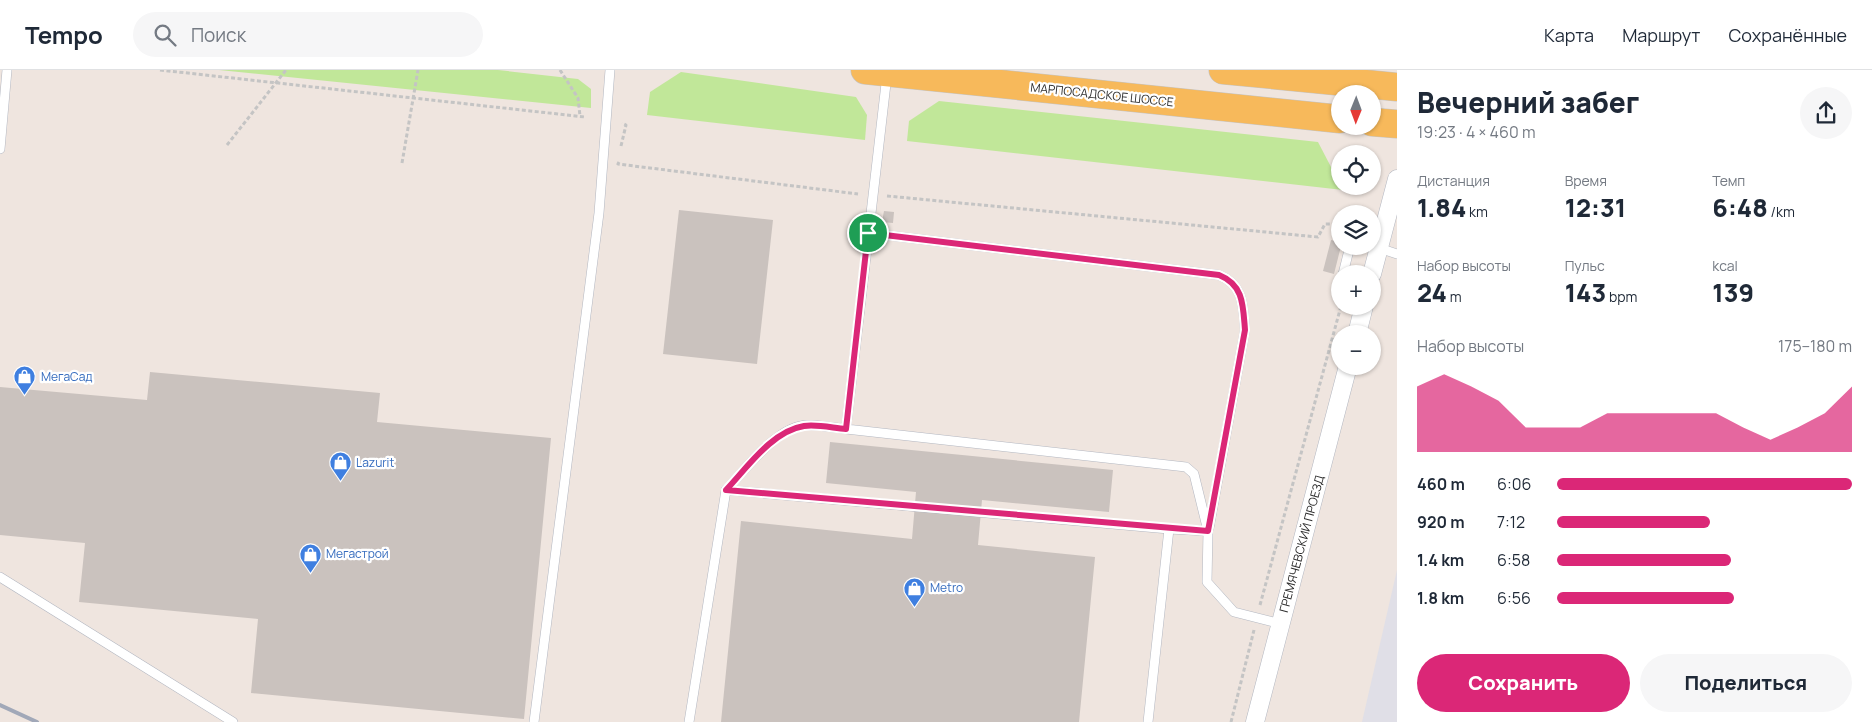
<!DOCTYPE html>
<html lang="ru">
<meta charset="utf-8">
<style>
body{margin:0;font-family:Manrope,sans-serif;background:#f6f6f7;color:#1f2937;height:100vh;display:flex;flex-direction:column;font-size:19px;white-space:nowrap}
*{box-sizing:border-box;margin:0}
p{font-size:16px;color:#747a83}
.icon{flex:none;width:28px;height:28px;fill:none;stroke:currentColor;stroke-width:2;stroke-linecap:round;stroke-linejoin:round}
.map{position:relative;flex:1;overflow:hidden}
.details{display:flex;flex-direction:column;background:#fff;width:475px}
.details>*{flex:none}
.needle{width:32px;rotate:181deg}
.buttons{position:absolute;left:1331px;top:15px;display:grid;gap:10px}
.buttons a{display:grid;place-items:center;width:50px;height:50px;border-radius:50%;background:#fff;box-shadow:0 1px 4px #0004;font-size:25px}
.pin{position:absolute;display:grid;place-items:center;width:42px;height:42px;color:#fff;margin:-21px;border:2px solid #fff;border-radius:50%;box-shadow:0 1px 5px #0007}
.round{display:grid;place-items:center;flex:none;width:52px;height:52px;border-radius:26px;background:#f6f6f7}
.headline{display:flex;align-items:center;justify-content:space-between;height:85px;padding:0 20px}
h1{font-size:28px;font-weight:800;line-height:38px}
.stats{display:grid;grid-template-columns:repeat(3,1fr);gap:8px;height:85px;padding:5px 20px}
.stats div{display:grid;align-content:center}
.stats b{font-size:25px;font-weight:800}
.stats small{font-size:14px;font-weight:400}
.stats p{font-size:14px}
.chart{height:140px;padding:10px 20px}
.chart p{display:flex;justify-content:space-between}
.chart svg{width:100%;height:90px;margin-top:5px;fill:#db2777;opacity:.7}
.primary-button{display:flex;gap:10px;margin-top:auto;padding:10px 20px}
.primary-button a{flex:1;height:58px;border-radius:30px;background:#db2777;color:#fff;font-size:20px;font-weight:800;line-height:58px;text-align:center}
.primary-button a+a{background:#f6f6f7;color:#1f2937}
ul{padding:0 20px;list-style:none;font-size:16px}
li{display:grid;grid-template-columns:80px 60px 1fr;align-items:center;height:38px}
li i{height:12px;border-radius:6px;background:#db2777}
header{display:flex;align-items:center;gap:30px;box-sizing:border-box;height:70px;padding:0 25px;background:#fff;border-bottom:1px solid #e0e1e3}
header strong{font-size:24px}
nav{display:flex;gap:28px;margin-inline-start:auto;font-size:18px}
.search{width:350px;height:45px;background:#f6f6f7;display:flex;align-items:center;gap:12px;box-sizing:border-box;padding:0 18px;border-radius:28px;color:#747a83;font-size:19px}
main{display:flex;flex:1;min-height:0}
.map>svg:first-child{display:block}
.industrial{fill:#e0dfe7}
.green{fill:#c1e799}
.building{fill:#cac2be}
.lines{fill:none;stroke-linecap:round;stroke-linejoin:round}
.lane-casing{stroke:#b3b7c1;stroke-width:10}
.street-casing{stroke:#b3b7c1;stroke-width:19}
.primary-casing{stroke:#c4c4c4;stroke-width:29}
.path{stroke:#c4c4c4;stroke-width:3;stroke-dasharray:4 2.5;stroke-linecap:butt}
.lane{stroke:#fff;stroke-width:9}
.street{stroke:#fff;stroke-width:18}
.primary{stroke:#f7b95b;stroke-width:28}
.rail{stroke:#a1a8b8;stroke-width:4}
.route-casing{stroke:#fff;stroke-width:10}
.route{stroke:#db2777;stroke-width:6}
.labels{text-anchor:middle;stroke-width:4.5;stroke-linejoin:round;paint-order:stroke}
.street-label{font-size:12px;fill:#2d2d2d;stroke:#fff}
.shop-label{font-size:12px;fill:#366cbe;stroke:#fff;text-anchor:start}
</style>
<header>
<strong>Tempo</strong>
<div class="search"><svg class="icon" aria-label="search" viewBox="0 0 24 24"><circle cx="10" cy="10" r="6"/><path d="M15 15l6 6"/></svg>Поиск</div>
<nav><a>Карта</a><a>Маршрут</a><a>Сохранённые</a></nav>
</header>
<main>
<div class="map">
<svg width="1397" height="652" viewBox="0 0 1397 652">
<rect width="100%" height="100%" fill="#efe5df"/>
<polygon class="industrial" points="1397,500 1397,652 1362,652"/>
<g class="green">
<polygon points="219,0 498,0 578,9 591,19 591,38"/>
<polygon points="681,2 856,27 867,45 865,70 647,45 650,22"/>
<polygon points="939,31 1318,72 1343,120 907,71 909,51"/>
</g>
<g class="building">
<polygon points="679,140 773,150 757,294 663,284"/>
<polygon points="884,141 894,142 893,153 882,152"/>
<polygon points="1331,170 1340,172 1341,176 1334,204 1323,201"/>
<polygon points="150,302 380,323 377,352 551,368 524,649 251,623 258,549 79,532 85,473 0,465 0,317 147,330"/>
<polygon points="830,372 1113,400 1109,442 982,430 978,475 1095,487 1079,652 721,652 741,451 912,469 916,422 826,413"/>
</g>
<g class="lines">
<defs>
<g id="lane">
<polyline points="887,5 846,359 1186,397 1194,404 1208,461"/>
<polyline points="0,79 7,0"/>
<path d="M868,163l351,42c25,10 24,31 26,55l-36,198"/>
<polyline points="1379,178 1397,184"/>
<polyline points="1343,204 1350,176"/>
<path d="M726,420c19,-20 51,-64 81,-65 13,0 27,3 39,4"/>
<polyline points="0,507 233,652"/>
<polyline points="534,652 599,143 610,0"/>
<polyline points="689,652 726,420 1169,459"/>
<polyline points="1148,652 1169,459 1208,461 1207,512 1234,542 1281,554"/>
</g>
<g id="street">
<polyline points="1372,204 1397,109"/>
<polyline points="1357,264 1364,236"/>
<polyline points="1255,652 1348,296"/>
</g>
<g id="primary">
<polyline points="865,0 1340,49"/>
<polyline points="1223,0 1397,17"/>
<polyline points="1372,52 1397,54"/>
</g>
</defs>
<use href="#lane" class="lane-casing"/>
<use href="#street" class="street-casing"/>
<use href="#primary" class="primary-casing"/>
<g class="path">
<polyline points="160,0 585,47"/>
<polyline points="560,0 578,28 580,46"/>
<polyline points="227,75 286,0"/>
<polyline points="621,76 626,55 622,53"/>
<polyline points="619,92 618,94 858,124"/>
<polyline points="402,93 418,0"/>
<polyline points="887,126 1318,167 1325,154 1340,154"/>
<polyline points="1260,535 1341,236"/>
<polyline points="1231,652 1254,560"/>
</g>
<use href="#lane" class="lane"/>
<use href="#street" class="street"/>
<use href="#primary" class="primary"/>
<polyline class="rail" points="0,635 37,652"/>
</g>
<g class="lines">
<defs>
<path id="route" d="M868,163l351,42c25,10 24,31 26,55l-37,201 -482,-41c21,-22 46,-59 78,-64 13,-2 29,2 42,3z"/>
</defs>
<use href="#route" class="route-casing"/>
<use href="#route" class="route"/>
</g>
<defs>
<symbol id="shop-pin" viewBox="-11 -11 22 30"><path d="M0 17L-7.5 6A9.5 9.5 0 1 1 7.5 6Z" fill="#3f7fe0" stroke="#fff"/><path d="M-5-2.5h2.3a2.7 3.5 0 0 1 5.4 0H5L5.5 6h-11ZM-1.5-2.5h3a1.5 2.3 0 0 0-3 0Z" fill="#fff"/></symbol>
</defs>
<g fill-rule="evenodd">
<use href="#shop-pin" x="12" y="294" width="25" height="34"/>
<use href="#shop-pin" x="328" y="380" width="25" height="34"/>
<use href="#shop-pin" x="298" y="472" width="25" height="34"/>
<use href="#shop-pin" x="902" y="506" width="25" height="34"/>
</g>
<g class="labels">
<g class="street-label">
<text transform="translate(1102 25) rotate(6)" y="4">МАРПОСАДСКОЕ ШОССЕ</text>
<text transform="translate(1302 474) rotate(-75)" y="4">ГРЕМЯЧЕВСКИЙ ПРОЕЗД</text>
</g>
<g class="shop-label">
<text x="41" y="311">МегаСад</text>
<text x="356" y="397">Lazurit</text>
<text x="326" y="488">Мегастрой</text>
<text x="930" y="522">Metro</text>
</g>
</g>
</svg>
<div class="buttons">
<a><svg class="needle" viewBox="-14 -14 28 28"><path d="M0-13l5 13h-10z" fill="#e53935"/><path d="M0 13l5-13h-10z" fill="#747a83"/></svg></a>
<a><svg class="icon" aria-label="locate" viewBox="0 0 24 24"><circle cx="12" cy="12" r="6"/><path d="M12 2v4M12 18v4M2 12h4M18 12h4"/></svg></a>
<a><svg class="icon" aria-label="layers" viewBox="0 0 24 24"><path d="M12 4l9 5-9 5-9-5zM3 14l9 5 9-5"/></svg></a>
<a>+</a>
<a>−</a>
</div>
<div class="pin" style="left:868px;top:163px;background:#1e9e55"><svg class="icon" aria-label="arrive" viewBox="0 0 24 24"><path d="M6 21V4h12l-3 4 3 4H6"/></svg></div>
</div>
<section class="details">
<div class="headline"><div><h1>Вечерний забег</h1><p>19:23 · 4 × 460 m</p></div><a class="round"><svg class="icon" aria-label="share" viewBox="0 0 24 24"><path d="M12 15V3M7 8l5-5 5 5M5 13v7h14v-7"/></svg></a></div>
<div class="stats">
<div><p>Дистанция</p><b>1.84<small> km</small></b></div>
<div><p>Время</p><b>12:31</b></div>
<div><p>Темп</p><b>6:48<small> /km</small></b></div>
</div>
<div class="stats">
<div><p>Набор высоты</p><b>24<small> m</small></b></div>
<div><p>Пульс</p><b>143<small> bpm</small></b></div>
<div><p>kcal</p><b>139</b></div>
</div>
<div class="chart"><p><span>Набор высоты</span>175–180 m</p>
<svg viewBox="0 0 160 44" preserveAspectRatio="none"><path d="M0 44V12L10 6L20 12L30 19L40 32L50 32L60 32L70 25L80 25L90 25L100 25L110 25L120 32L130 38L140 32L150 25L160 12V44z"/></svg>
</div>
<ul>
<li><b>460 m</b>6:06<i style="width:100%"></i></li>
<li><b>920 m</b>7:12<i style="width:52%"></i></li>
<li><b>1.4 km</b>6:58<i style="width:59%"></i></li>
<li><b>1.8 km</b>6:56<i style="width:60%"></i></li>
</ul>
<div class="primary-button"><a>Сохранить</a><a>Поделиться</a></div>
</section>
</main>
